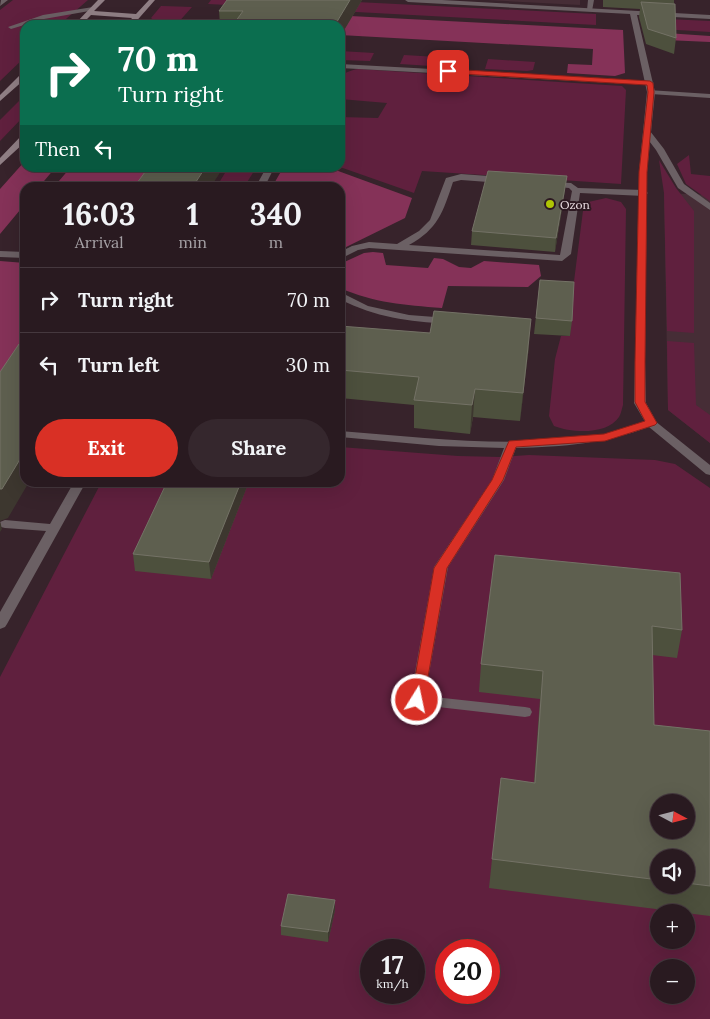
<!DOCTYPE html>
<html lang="en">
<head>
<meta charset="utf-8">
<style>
	body { margin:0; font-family:Lora,serif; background:#35272d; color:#f1f3f6; height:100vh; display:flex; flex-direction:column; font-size:19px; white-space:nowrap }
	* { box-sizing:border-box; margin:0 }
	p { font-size:16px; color:#a5a1a5 }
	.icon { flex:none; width:28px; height:28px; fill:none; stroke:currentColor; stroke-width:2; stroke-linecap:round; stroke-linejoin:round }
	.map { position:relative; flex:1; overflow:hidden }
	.side { position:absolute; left:20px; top:182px; width:325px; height:305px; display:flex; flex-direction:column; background:#291a20; border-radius:15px; box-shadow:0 5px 20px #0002,0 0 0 1px #45383e }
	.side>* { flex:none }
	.banner { position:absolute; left:20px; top:20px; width:325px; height:152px; border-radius:15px; box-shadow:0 5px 20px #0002,0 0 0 1px #45383e; background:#0b6e4f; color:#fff; overflow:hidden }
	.needle { width:32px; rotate:97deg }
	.controls { position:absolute; left:650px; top:794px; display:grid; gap:10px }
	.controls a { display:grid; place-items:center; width:45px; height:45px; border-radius:50%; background:#291a20; box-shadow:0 5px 20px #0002,0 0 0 1px #45383e; font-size:25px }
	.speed { position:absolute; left:360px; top:939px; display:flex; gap:10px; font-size:25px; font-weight:700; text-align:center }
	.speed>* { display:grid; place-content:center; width:65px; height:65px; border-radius:50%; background:#291a20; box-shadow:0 5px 20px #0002,0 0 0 1px #45383e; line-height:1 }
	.speed small { font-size:12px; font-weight:400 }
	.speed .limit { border:8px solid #d22; background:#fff; color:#111 }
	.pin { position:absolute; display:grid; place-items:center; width:42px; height:42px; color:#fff; margin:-21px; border-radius:10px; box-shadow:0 2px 8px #0006 }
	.me { position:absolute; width:55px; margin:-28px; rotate:10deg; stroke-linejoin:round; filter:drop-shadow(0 0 4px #0008) }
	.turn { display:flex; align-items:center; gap:18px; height:105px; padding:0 15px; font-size:22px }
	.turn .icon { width:65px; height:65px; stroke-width:2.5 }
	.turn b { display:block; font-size:35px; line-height:42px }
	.then { display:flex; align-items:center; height:48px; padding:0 15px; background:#0003; gap:10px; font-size:19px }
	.eta { display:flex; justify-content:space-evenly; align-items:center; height:85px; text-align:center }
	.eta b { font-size:30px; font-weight:700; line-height:35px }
	.button { display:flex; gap:10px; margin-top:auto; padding:10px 15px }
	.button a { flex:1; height:58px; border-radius:30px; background:#d93025; color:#fff; font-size:20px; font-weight:700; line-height:58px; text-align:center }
	.button a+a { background:#35272d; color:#f1f3f6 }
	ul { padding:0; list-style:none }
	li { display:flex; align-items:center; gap:15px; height:65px; padding:0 15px; border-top:1px solid #45383e }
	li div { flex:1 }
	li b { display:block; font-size:19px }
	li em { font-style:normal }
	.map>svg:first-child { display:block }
</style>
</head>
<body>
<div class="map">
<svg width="710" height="1019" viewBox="0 0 710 1019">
	<rect width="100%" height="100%" fill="#37232b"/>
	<path fill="#462d36" d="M487 0H580V5Z
		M664 193 710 195V443L668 410Z"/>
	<path fill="#60203e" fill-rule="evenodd" d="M13 0H88L59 25H25V57L0 81V10Z
		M211 0H317L596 14V25L208 4Z
		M161 6 192 7 176 25H155L157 23 151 18Z
		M666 19 710 21V32L645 28Z
		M340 51 374 53 370 61 340 60Z
		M404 55 455 58 452 65 447 67 400 64Z
		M488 59 535 62 533 70 527 71 485 69Z
		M358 69 622 86 626 90 621 184 422 171 414 193 340 167V117L378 118 387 103 340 99C340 80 337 73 358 69Z
		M25 95V115L0 141V120Z
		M689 155 691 174 710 176V201L686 184 677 164Z
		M659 160 676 188 694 211V333L667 331 664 193Z
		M228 168H256L244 187 217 186Z
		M606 198 621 202 626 209 623 405C622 408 621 414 619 417 607 435 572 433 554 426L549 416 555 359 561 336H570L572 297 584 203Z
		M667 341 694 343 696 405 710 415V443L668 410Z
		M340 447 458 456 500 457 529 455 655 460 675 464 710 488V1019H0V677L101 483 340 482ZM659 802H686V830H659ZM659 858H686V885H659ZM659 912H686V940H659ZM371 950H414V992H371ZM446 950H489V992H446ZM659 968H686V995H659Z"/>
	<path fill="#853258" d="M292 13 623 30 625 73 615 76 567 73 568 64 592 65 593 49 340 35V25H243L245 22 207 20 260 21Z
		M666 33 710 36V42L666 40Z
		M25 161V168H55L39 187 25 188V204L0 234V189Z
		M70 168H168L154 187 53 188Z
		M283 168H330L412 198 405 218 340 250V188L272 187Z
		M373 252 383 253 386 265 428 268 434 258 443 259 459 267 471 268 484 261 539 265 541 276 528 287 448 286 442 308C404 305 375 303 340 288V264L364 253Z
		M0 261 25 263V372L0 408Z"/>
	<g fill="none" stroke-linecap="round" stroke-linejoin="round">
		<path fill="#6b6064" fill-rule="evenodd" d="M8 0 0 6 1 0Z
			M588 0H594L592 11 587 10Z
			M93 7 95 8V10L44 19 11 29 8 27 43 15Z
			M340 64 650 81 654 83 650 85 340 68Z
			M648 90 710 94V98L651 94H648Z
			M644 131H650L664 149 684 184 710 203V210L678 188 656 150 643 133Z
			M266 168H274L264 188H255Z
			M461 174 502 177 506 180 502 183 461 180 453 182C443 212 438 229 409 245L560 255 572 191 569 188 547 186V182L571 183 578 188 644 190 648 193 644 196 580 193 571 254 562 261 369 248 358 250 340 259V252L352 246 369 242 397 244 419 231 430 220 446 178Z
			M0 251 25 252V258L0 257Z
			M340 292 368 306 409 315 448 318 453 321 448 324C408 321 376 318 340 299Z
			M651 420 655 421 710 465V475L706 474 649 427C606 443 563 447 516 448L504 480 448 567 425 696 525 707 530 708 532 712 530 716 525 717 412 704 410 700 434 567 492 480 504 448 439 446 340 437V431C427 438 517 449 604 435 620 432 635 424 651 420Z
			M74 482H86L7 624 5 627 0 629V612L46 531 5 528 1 527 0 522 5 520 50 524Z"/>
		<path fill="#6b6064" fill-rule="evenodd" d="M405 0H442L710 15V19L637 15 655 92 647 172 645 362 646 403 657 423 655 425H647L634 403 639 172 647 92 630 14 408 2Z"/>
		<path fill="#907f85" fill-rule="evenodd" d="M98 0H105L94 11 136 14 149 0H155L133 25H126L132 18 91 15 81 25H74Z
			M22 73H25V79L0 101V95Z
			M22 135H25V142L0 165V158Z"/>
	</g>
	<path fill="#4d503d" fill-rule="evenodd" d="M227 0H362L340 37V25H220L219 11Z
		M603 0H674V4L676 38 674 54 646 44 639 17 640 9 603 7Z
		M565 190 555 252 471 245 472 231Z
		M540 280 572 321 570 336 534 334Z
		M340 326 529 346 520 421 473 417 470 434 414 428V405L340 398Z
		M167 482H248V484L211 579 135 571 133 554Z
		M495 555 682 630 677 658 652 655 654 725 710 731V916L686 913V912H680L489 888 492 859 534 782 540 699 479 692 481 664ZM659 858H686V885H659Z
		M335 910 328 942 281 935V926Z"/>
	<path fill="#3d372f" d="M350 0H362L340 37V25H335Z
		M205 168H223L210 188H192Z
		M567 176 565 190 555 252 556 238Z
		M531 319 529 346 520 421 523 393Z
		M475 389 473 417 470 434 472 405Z
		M25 451V482H29L8 518 0 521 2 529 0 532V489Z
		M241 482H248V484L211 579 209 562Z
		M335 900V910L328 942V932Z"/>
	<path fill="#5e5f4f" stroke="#747266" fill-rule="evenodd" d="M227 0H350L335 25H233L243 11H219Z
		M641 2 675 4 676 38 648 29Z
		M148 168H205L192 188H146L134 187Z
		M488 171 567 176 556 238 472 231Z
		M540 280 574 282 572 321 536 318Z
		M434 311 531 319 523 393 475 389 472 405 414 400 419 377 340 370V326L430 333Z
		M19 344H25V451L2 489H0V372Z
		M167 482H241L209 562 133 554Z
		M495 555 680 573 682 630 652 626 654 725 710 731V886L686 883V858H659V880L492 859 501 778 535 783 543 671 481 664ZM659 802H686V830H659Z
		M288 894 335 900 328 932 281 926Z"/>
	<path fill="#d93025" stroke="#8d1f18" d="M448 69 650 81 653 83 654 92 647 172 645 362V402L657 423 655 425 605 441 516 447 503 480 447 568 424 700 422 704H412L411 700 434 568 492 480 509 441 604 434 645 421 635 402V362L639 172 648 92 647 85 445 73 444 71Z"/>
	<circle fill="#afc504" stroke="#2d1921" stroke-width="2" cx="550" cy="204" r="5"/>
	<g text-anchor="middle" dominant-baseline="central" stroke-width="4" stroke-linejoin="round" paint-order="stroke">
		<g font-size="12" fill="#eadce1" stroke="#2d1921" text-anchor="start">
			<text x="560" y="204">Ozon</text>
		</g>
	</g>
</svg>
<div class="controls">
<a><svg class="needle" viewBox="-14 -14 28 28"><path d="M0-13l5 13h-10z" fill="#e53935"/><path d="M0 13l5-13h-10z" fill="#a5a1a5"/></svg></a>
<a><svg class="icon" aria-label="sound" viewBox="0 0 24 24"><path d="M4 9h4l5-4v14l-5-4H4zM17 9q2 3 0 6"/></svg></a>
<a>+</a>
<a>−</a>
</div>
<div class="speed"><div>17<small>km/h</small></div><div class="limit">20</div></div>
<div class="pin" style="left:448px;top:71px;background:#d93025"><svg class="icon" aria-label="arrive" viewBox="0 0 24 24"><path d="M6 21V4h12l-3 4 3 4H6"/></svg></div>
<svg class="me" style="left:417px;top:700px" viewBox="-20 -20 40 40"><circle r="17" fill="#d93025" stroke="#fff" stroke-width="3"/><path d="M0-11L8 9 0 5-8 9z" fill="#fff"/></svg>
<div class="banner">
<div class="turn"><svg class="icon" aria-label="right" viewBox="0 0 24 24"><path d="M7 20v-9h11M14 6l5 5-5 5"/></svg><div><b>70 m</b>Turn right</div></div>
<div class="then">Then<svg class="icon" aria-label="left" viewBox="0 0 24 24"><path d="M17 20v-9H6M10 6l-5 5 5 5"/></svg></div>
</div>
<section class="side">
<div class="eta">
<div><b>16:03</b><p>Arrival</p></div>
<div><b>1</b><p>min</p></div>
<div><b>340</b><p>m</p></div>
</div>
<ul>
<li><svg class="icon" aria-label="right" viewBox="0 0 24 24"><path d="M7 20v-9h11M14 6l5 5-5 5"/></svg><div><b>Turn right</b></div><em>70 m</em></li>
<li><svg class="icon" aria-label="left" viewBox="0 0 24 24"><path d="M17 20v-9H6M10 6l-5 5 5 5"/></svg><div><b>Turn left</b></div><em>30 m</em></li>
</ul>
<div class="button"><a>Exit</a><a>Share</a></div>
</section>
</div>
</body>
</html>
